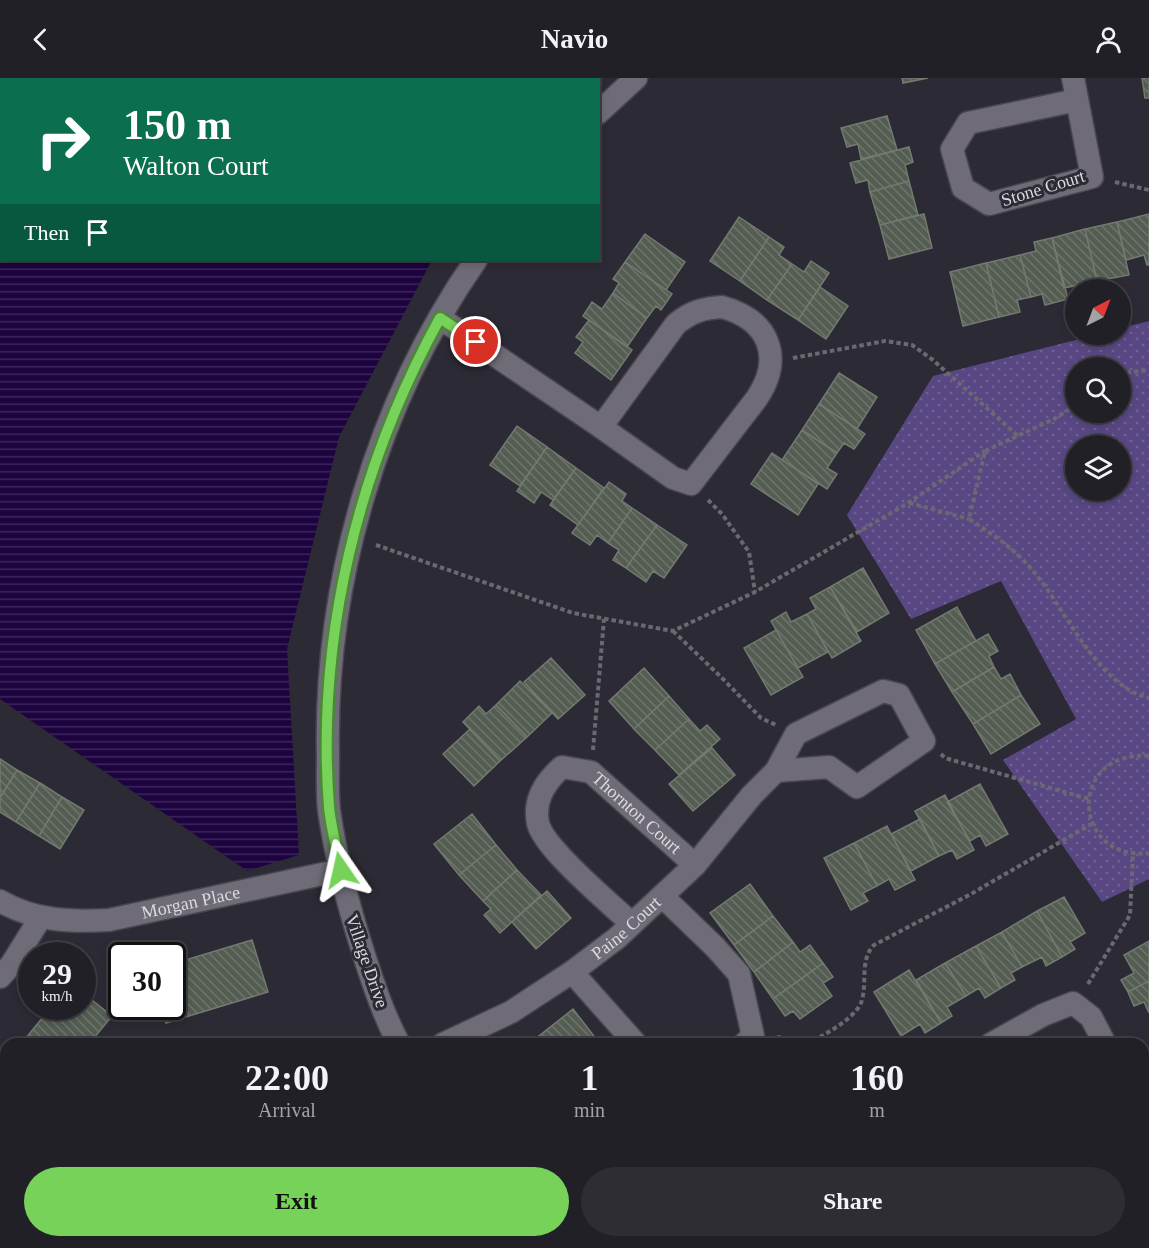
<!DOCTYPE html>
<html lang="en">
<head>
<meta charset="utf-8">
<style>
	body { margin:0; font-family:"Times New Roman",serif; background:#2d2d33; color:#f1f3f6; height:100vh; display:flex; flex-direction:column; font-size:22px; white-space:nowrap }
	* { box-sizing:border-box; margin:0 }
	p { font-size:20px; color:#a2a3a7 }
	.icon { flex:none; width:33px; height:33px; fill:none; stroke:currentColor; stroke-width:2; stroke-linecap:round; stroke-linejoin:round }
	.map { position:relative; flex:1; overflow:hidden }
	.sheet { position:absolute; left:0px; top:960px; width:1149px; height:210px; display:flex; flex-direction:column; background:#212027; border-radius:18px 18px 0 0; box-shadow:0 3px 9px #0003,0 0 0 2px #3e3e44 }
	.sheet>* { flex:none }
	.hud { position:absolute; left:0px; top:0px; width:600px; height:183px; box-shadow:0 3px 9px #0003,0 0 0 2px #3e3e44; background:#0b6e4f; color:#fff; overflow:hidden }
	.needle { width:39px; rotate:42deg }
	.tools { position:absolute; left:1065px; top:201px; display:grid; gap:12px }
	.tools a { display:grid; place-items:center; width:66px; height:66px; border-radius:50%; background:#212027; box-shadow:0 3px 9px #0003,0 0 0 2px #3e3e44; font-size:30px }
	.speed { position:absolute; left:18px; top:864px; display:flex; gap:12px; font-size:30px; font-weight:700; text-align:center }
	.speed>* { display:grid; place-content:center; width:78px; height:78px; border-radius:50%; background:#212027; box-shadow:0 3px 9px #0003,0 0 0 2px #3e3e44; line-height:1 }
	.speed small { font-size:15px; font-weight:400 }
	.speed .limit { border:3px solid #111; border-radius:9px; background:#fff; color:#111 }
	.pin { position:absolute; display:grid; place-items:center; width:51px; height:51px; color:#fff; margin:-26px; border:3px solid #fff; border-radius:50%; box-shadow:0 2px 6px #0007 }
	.me { position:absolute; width:66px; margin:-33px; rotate:349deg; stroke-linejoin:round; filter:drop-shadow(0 0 4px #0008) }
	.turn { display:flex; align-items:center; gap:21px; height:126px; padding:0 24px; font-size:27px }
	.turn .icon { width:78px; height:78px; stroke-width:2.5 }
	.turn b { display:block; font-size:42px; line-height:51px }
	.then { display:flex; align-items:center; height:57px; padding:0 24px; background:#0003; gap:12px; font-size:22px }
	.eta { display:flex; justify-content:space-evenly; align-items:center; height:102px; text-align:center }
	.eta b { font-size:36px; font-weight:800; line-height:42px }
	.cta { display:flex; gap:12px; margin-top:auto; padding:12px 24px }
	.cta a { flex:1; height:69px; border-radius:36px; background:#77d259; color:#111; font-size:24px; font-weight:800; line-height:69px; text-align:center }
	.cta a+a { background:#2d2d33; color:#f1f3f6 }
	header { display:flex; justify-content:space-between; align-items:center; height:78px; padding:0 24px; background:#212027; font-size:27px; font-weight:800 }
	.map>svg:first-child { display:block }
</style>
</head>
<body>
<header><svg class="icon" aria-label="back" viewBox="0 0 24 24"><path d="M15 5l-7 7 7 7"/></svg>Navio<svg class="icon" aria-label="person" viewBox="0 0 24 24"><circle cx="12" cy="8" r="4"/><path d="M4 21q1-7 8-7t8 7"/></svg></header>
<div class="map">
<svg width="1149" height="1170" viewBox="0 0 1149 1170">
	<defs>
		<pattern id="park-dots" width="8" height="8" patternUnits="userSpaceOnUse" patternTransform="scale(1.5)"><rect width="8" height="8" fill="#594784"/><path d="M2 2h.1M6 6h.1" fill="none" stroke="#706195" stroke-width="1.8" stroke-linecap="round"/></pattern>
		<pattern id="water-rules" width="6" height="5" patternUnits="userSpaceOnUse" patternTransform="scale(1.5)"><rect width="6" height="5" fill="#1d033f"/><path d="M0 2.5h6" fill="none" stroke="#3d275a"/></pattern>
		<pattern id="building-back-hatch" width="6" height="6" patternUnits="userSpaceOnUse" patternTransform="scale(1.5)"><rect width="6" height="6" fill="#555d53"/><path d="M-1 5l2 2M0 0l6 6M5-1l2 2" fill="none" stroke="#6d746b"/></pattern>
	</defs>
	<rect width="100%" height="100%" fill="#2c2a34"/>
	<path fill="url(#park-dots)" fill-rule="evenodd" d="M1149 243V801L1102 824 1003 682 1076 641 1001 503 911 541 847 437 933 298 1096 257 1120 256 1121 250ZM1076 290H1120V334H1076ZM1076 368H1120V412H1076Z"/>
	<path fill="url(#water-rules)" d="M0 0 349 1 2 2V182H432L339 359 287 571 299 777 247 793 0 621Z"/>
	<path fill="url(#building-back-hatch)" stroke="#727b70" stroke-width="1.5" d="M902 0H928L903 5Z
		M1142 0H1149V20H1145Z
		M887 38 897 72 861 81 858 66 847 69 841 50Z
		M909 69 913 84 905 87 909 103 870 114 868 102 856 105 850 85Z
		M909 103 918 137 880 147 870 114Z
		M924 136 932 170 889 181 880 147Z
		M1149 136V187H1147L1144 177 1126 182 1117 144Z
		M739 139 769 159 740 203 710 183Z
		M1117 144 1129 197 1097 203 1085 151Z
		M1085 151 1097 203 1064 210 1052 160Z
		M645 156 685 184 666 212 625 184Z
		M769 159 784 169 779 177 792 186 767 222 740 203Z
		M1052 160 1068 221 1045 227 1042 216 1031 219 1020 177 1036 173 1034 164Z
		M1020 177 1031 219 1017 222 1020 234 999 239 986 185Z
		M811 183 829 195 798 242 767 222 792 186 804 194Z
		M625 184 672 216 661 232 656 228 647 240 613 215 619 205 613 201Z
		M986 185 999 239 963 248 950 194Z
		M820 209 848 228 826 261 798 242Z
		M613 215 647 240 627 269 583 238 592 224 602 231Z
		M589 242 632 272 611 302 575 275 583 264 576 259Z
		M839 295 877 319 857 351 819 326Z
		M819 326 865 356 854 371 844 365 837 375 802 352Z
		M517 348 547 369 520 408 490 387Z
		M802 352 837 375 827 390 837 396 827 411 782 382Z
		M547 369 576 390 553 422 541 414 534 425 517 413Z
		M772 375 818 406 798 437 751 406Z
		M576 390 604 410 578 447 550 427Z
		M609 404 626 416 622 423 632 430 608 465 597 457 590 467 572 455Z
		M632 430 657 447 626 490 613 482 619 472 608 465Z
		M657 447 687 467 664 500 653 493 646 504 626 490Z
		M863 490 889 535 857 554 830 509Z
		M830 509 861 563 832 580 807 536 816 531 810 520Z
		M957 529 976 563 935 586 916 552Z
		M786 534 791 544 807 536 828 574 798 590 771 543Z
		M776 552 803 599 771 617 744 570Z
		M988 556 998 573 989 578 994 589 952 614 935 586Z
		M551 580 585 617 558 641 524 604Z
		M994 589 1001 601 1010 596 1021 617 973 646 952 614Z
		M644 590 669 618 634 651 609 623Z
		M520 603 552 635 527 659 496 627Z
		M1021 617 1040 646 991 676 973 646Z
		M669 618 689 641 655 672 634 651Z
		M496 627 527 659 500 683 463 644 479 628 486 636Z
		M689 641 700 653 707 647 720 661 679 697 655 672Z
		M470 651 500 683 474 708 443 676Z
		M712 670 735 697 693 733 669 706Z
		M0 681 17 692 0 720Z
		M17 692 40 705 16 744 0 734V720Z
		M40 705 62 719 39 758 16 744Z
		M980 706 1008 756 986 768 980 757 970 763 947 724Z
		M945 717 974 772 957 781 952 772 939 778 915 733Z
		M62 719 84 732 60 771 39 758Z
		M472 736 496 767 459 797 434 766Z
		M920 741 939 778 911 793 891 756Z
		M887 748 915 802 895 812 889 801 877 808 854 765Z
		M854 765 877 808 863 815 868 823 851 832 824 780Z
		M496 767 517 792 483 823 459 797Z
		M517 792 541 817 500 855 484 837 491 831 483 823Z
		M750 806 773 838 734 867 710 835Z
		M547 813 571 840 536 871 512 844Z
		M1064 819 1085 855 1070 864 1075 871 1062 879 1037 833Z
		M1037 833 1062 879 1046 888 1042 879 1022 889 1002 854Z
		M773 838 793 864 754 894 734 867Z
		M1002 854 1022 889 1011 895 1015 902 1001 910 976 868Z
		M252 862 268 914 166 945 161 928H172V886Z
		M1149 863V903L1128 914 1121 902 1134 895 1124 877Z
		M793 864 800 874 810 867 823 885 773 921 754 894Z
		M976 868 1001 910 985 920 979 910 966 918 945 885Z
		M823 885 833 899 823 905 832 918 800 941 793 933 785 938 773 921Z
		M945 885 966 918 947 929 952 938 941 945 916 902Z
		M909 892 941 945 925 955 920 946 901 958 874 914Z
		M1149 903V935L1144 924 1134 928 1128 914Z
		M82 914 112 938 89 966H21L52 928H82Z
		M573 931 597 962 591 966H537L534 962Z
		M122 1164H182V1170H121Z
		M393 1164H424L431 1170H387Z"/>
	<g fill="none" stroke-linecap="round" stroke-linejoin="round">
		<defs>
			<g id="minor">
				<path d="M1073 0 1092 99 989 126 963 110 952 71 968 45 1077 22"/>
				<path d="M598 35 636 0"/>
				<path d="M722 229C769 242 784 279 757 320L691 406 673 400 601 349 676 246C691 234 703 230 722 229Z"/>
				<path d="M440 240 601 349"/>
				<path d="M662 818 715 869 739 896 753 958 744 966"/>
				<path id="s1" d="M0 823C35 843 70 844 109 842L341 792"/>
				<path id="s2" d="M632 846C611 826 543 770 538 745 533 721 546 703 562 689L591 694 695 787"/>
				<path d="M572 894 636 966"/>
				<path d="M0 899 11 887 41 839"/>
				<path d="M399 966C384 938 374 908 364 877 349 830 336 782 329 732 327 714 328 696 328 678 324 505 377 324 476 182"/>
				<path id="s3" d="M443 966 511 934 572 894 617 860 695 787 752 717 776 693 796 656 883 613 899 617 924 663 857 709 829 689 776 693"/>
				<path d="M991 966 1043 937 1073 925 1091 939 1105 966"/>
				<path d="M1143 1039 1149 1051"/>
				<path d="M362 1164 369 1170"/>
				<path d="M558 1164 566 1170"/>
				<path d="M273 1170 276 1164"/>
			</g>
		</defs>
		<use href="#minor" stroke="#48464f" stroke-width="25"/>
		<path stroke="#6a6871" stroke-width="4" stroke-dasharray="4.5 3" stroke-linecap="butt" d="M1115 104 1149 112
			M793 280 885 263 912 267 933 282 1018 358
			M1120 298 1124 295 1149 292
			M1076 327 1054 341 985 373 969 441C992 456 1015 471 1033 493 1067 532 1096 607 1149 620
			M708 422 722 436 749 474 755 514
			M909 425 969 441
			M376 467 573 535 673 553 755 514 908 425 985 373
			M673 553 721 599 761 640 776 647
			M593 672 604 541
			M941 676 945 680 1089 721
			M1149 678C1066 672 1072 784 1149 775
			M1088 906 1130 837 1133 775
			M777 959 809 965C824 957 854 941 861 925 868 906 859 882 874 867L971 816 1093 745"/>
		<use href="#minor" stroke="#6f6c78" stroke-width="22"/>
	</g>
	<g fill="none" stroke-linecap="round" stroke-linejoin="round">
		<defs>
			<path id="route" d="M341 792C337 771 331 750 329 729 316 559 358 389 440 240L476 264"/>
		</defs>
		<use href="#route" stroke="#4d883a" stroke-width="15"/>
		<use href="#route" stroke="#77d259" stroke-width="10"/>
	</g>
	<g text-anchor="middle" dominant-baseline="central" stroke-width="6" stroke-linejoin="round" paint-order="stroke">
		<g font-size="18" fill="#dbd9e0" stroke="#2c2a34">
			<text transform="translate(1043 110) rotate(-17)">Stone Court</text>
			<text stroke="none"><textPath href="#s2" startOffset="294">Thornton Court</textPath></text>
			<text stroke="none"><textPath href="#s1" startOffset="196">Morgan Place</textPath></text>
			<text stroke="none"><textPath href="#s3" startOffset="218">Paine Court</textPath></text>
			<text transform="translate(367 883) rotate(71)">Village Drive</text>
		</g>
	</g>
</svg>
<div class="tools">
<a><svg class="needle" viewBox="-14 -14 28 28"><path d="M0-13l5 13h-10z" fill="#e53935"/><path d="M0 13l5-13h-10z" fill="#a2a3a7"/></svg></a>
<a><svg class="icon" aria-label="search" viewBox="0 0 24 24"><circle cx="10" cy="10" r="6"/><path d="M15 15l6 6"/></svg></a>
<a><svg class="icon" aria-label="layers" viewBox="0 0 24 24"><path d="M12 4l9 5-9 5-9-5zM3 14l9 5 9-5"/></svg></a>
</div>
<div class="speed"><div>29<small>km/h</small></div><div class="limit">30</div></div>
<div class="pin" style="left:476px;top:264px;background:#d93025"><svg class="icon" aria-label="arrive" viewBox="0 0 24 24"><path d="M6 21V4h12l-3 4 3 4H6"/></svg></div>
<svg class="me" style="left:341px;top:792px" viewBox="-20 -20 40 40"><path d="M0-17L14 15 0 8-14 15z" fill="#77d259" stroke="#fff" stroke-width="4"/></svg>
<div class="hud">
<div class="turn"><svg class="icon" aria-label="right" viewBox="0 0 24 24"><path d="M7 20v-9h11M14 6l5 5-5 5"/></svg><div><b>150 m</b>Walton Court</div></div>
<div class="then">Then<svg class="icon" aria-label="arrive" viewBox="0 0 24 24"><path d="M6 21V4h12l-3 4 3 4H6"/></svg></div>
</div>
<section class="sheet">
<div class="eta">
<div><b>22:00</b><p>Arrival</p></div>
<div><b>1</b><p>min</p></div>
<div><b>160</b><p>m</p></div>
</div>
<div class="cta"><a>Exit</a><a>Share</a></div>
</section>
</div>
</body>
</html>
